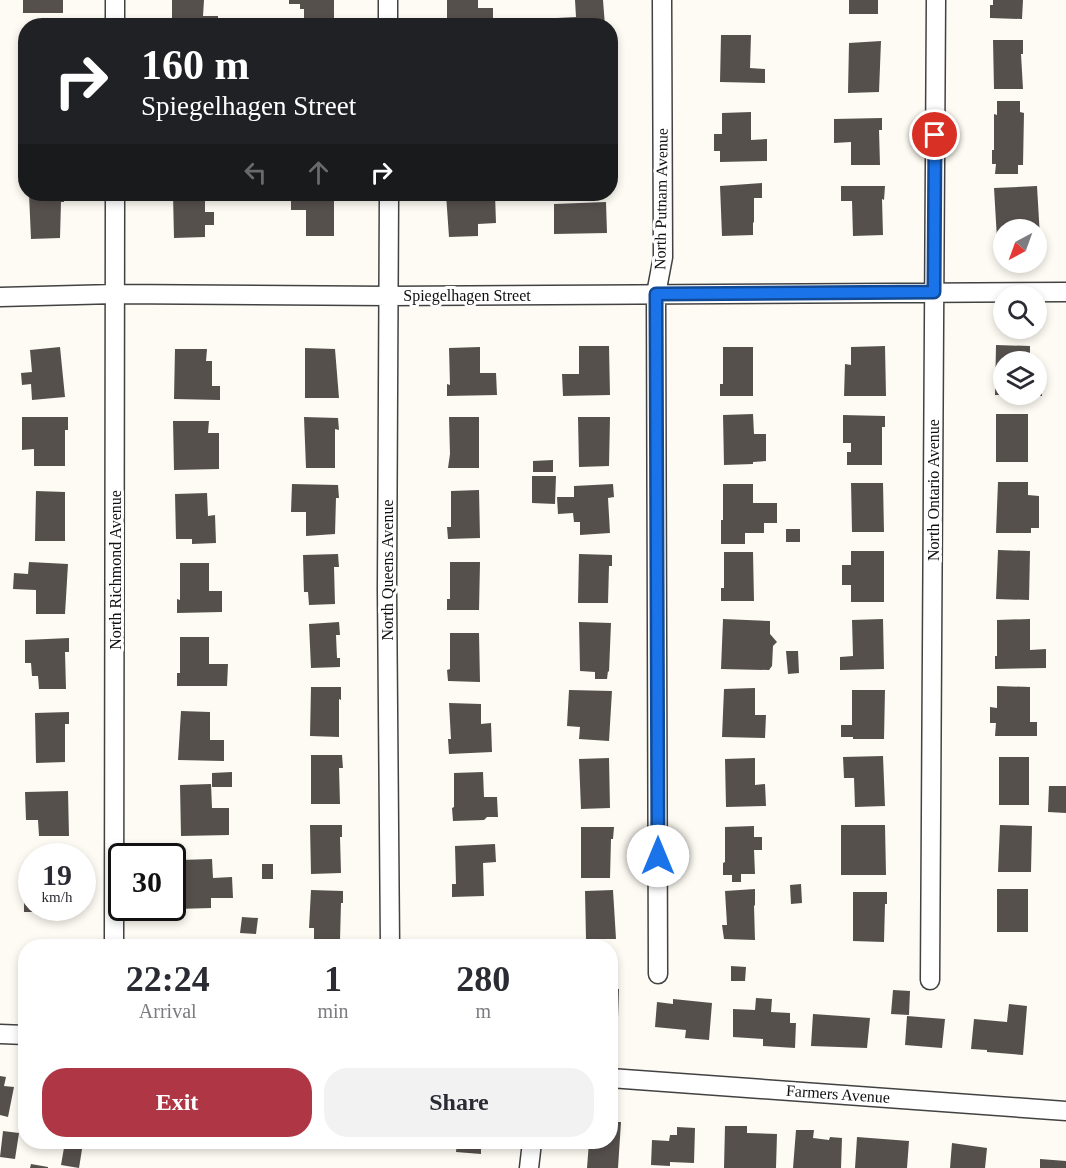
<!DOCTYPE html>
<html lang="en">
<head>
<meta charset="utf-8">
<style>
	body { margin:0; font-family:Georgia,serif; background:#f2f2f3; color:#2b2b33; height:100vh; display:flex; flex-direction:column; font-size:22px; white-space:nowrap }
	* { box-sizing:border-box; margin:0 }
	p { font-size:20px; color:#7c7c81 }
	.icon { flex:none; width:33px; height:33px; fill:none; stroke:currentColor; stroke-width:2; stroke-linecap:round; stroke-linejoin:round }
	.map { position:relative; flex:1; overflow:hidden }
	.panel { position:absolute; left:18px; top:939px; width:600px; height:210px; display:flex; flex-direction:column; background:#fff; border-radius:24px; box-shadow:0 3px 9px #0003 }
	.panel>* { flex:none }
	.guide { position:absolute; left:18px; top:18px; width:600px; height:183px; border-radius:24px; box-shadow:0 3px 9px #0003; background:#202124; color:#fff; overflow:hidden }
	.needle { width:39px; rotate:221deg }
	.fabs { position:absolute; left:993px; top:219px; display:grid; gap:12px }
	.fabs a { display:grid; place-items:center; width:54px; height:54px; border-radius:50%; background:#fff; box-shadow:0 3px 9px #0003; font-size:30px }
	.speed { position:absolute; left:18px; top:843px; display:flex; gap:12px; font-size:30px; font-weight:700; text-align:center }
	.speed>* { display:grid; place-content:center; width:78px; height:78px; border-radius:50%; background:#fff; box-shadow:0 3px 9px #0003; line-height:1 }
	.speed small { font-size:15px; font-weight:400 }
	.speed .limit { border:3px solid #111; border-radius:9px; background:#fff; color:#111 }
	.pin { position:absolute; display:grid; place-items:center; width:51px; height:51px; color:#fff; margin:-26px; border:3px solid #fff; border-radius:50%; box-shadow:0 2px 6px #0007 }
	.me { position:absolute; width:66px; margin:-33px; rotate:0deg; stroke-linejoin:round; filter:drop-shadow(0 0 4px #0008) }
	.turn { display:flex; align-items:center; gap:21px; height:126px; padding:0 24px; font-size:27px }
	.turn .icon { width:78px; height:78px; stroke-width:2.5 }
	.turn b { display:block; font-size:42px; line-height:51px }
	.lanes { display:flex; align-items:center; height:57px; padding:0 24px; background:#0003; justify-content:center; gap:30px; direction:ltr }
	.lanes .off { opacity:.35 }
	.eta { display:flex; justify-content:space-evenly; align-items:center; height:102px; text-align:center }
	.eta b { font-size:36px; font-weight:700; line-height:42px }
	.primary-button { display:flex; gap:12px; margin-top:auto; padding:12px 24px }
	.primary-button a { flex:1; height:69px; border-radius:24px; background:#af3745; color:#fff; font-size:24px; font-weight:700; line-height:69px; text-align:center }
	.primary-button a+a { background:#f2f2f3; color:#2b2b33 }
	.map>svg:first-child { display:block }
</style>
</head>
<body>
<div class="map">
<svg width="1066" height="1168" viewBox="0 0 1066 1168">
	<rect width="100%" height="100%" fill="#fdfbf3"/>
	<path fill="#56504d" d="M23 0H63V13H23Z
		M172 0H204L203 16H218V26H172Z
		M289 0H334V26H304V9H300V4H289Z
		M447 0H478V8H493V26H447Z
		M575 0H603L605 26H557V18L576 17Z
		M849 0H878V14H849Z
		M993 0H1023L1022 19 990 18V5H993Z
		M721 35H751L750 68 765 69V83L720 82Z
		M993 40H1023V54H1021L1023 89H994Z
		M881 41 879 92 848 93 849 43Z
		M997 101H1020V112L1024 113 1023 165H1018V174H995L996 164H992V150H994V114L997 115Z
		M751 112V140L767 139V161L720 162V151H714V134H722V113Z
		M882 118V130H879L880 165H851V142L834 143V119Z
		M762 183V198H754V222L753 223V235L722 236 720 186Z
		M841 186H885L884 200 882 199 883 235 853 236 852 201H841Z
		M1037 186 1040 237H1036V230H1004V238L997 239 994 188Z
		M29 194H63L64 202H61L60 238 31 239Z
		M173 194H205V212H214V225H205V237L174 238Z
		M291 194H337V201H334V236H306V210H291Z
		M446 194H495L496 223 478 224V236L449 237Z
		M606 202 607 233 554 234V204Z
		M996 345 1030 346V362H1004V395H995Z
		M579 346H609L610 395 563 396 562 374H579Z
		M885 346 886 396H844L845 364 851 365V347Z
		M60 347 65 397 32 400 31 384 22 385 21 373 32 372 30 350Z
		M480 347V373H496L497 395 447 396V384L450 385 449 348Z
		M723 347H753V396H720V384H723Z
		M305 348 335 349 339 398H305Z
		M175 349H207L206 361H212V386H220V400L174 399Z
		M1036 371H1042V396H1036Z
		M753 414 754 434H766V461L753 462V464L724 465 723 415Z
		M996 414H1028V462H996Z
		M843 415 885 416V427H882V465H847V452H851V443H843Z
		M22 417H68V430H65V466H34V449L22 450Z
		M304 417 338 418 339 430 335 429V468H306Z
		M449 417H479V468H448L450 454Z
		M578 417H610L609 466 579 467Z
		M173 421H209L208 433H219V469L174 470Z
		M553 460V472H533V461Z
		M532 476H556L555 504 532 503Z
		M998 482H1028V495L1039 496V528H1031V533H996Z
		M851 483H883L884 532H852Z
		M292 484 338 485 339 498H336L335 534 306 536V512H291Z
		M613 484 614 497 608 498 610 533 580 535V522H574L573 513 558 514 557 497H574V486Z
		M723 484H753V503H777V523H764V533H745V544H721V520H723Z
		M479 490 480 538 448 539 447 527H451V491Z
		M36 491 65 492V541H35Z
		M207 493 208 516 215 515 216 543 192 544V539H176L175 494Z
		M786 529H800V542H786Z
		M998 550 1030 551 1029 600 996 599Z
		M851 551H884V602H851V585H842V565H851Z
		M724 552H753L754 601H721V588H724Z
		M338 554 339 567H334L335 604 309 605 308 592H304L303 555Z
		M579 554 612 555V566H609L608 603H578Z
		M29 562 68 564 65 614H36V590L13 589 14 573 28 574Z
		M450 562H480L479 610H447V599H450Z
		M180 563H209V591H222V612L177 613V599L180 600Z
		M723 619 770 621V634L777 642 773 646 772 666 769 670 721 669Z
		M883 619 884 669 840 670V657L853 656 852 620Z
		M1030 619V650L1046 649V668L995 669V656H997V620Z
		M339 622 340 635H336L337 658H340V667L311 668 309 624Z
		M579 622 611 623 609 672 608 671 607 679H595V672L580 671Z
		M450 633H479L480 682 448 681 447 670 450 669Z
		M180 637H209V664H228L227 686H177V673H180Z
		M69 638V652H65L66 689H39L38 676H32L31 663H25V640Z
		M786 651H798L799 673 788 674Z
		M997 686 1030 687V722H1037V736H995L996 723H990V707L997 708Z
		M311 687H341V700L339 699V737L310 736Z
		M755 688V715H766L765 738 722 737 724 689Z
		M569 690 612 691 609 741 579 739 580 727 567 726Z
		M852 690H885L884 739H853V737H841V725H852Z
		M449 703 481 704V724L491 723 492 752 449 754 448 739H451Z
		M181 711 210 712V740H224V761L178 760Z
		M69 712V724H65V762L36 763 35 713Z
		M311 755H342L343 768H339L340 804H311Z
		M883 756 885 806 855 807 854 778H844L843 757Z
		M999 757H1029V805H999Z
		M609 758 610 808 581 809 579 759Z
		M755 758V785L765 784 766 806 726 807 725 759Z
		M232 772V787H212V773Z
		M483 772 484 797H497L498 817H487L484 820 453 821 452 808 454 807V773Z
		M211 784 212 808H229V835L181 836 180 785Z
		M1049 786H1066V813L1048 812Z
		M68 791 69 836H39L38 820H26L25 792Z
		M310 825H342V837H340L341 873 311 874Z
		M841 825H885L886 875H841Z
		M1000 825 1032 826 1031 872H998Z
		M754 826V837H762V850H754L755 874H741V882H732V875H723V863L725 862V827Z
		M581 827H614L613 839H611L610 878H581Z
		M495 844 496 862 483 863 484 896 452 897V884H456L455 846Z
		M212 859 213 878 232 877 233 898H211V908L177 909V896H182L180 860Z
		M262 864H273V879H262Z
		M801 884 802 903 791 904 790 885Z
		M755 889V905L754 906 755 940 724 939 722 925H727L725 891Z
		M997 889H1028V932H997Z
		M311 890 343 891V903H341L340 940H314V928H309Z
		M613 890 616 939H586L585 891Z
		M853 892H887V904H885L884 942 853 941Z
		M24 894H32V908H68V912H24Z
		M242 917 258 918 256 934 240 933Z
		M731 966 746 967 745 981H731Z
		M610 977H617V989H619L618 1018 610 1017Z
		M893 990 910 991 909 1015 891 1014Z
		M756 998 772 999 771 1012 790 1013V1023H796L795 1048 763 1046V1039L733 1037V1009L755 1010Z
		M673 999 712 1003 709 1040 685 1038 686 1030 655 1027 657 1002 673 1004Z
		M1009 1004 1027 1006 1023 1055 987 1052V1050L971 1049 974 1019 1007 1022Z
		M813 1014 870 1018 867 1048 811 1046Z
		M907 1016 945 1019 942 1048 905 1045Z
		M0 1076 6 1077 4 1086 14 1087 8 1117 0 1115Z
		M610 1122H621L618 1168H587L589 1142H610Z
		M725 1126H747V1133L777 1134 776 1168H724Z
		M677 1127 695 1128 694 1163 670 1162V1166L651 1165 652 1140 669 1141 670 1135H677Z
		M796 1130H814L813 1138 829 1140 830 1137 842 1138 841 1168H793Z
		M3 1131 19 1133 15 1159 0 1157Z
		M857 1137 909 1141 907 1168H855Z
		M65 1142 83 1143 79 1168 61 1165Z
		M363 1142H399V1147L363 1144Z
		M457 1142H490V1145H481V1154L456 1152Z
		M952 1143 987 1148 985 1168H950Z
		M1040 1159 1066 1161V1168H1040Z
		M31 1164 48 1167V1168H30Z"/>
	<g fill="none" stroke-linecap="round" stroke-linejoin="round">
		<defs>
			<path id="minor" d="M115 0V26
				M388 0V26
				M389 194 387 590 390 946
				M0 297 115 294 389 296 1066 292
				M114 946 115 194
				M658 974 656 294 663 257 662 0
				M930 980 936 0
				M0 1034 26 1035
				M610 1078 1066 1111
				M529 1168 532 1142"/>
		</defs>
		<use href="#minor" stroke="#424242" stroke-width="21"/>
		<use href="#minor" stroke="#fff" stroke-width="18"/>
	</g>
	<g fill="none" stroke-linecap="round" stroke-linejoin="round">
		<defs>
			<path id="route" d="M658 856 656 294 934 292 935 135"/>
		</defs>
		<use href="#route" stroke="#114b97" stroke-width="15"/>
		<use href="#route" stroke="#1a73e8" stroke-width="10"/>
	</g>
	<g text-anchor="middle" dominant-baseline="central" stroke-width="6" stroke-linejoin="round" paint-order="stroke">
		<g font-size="16" fill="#0f0f0f" stroke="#fff">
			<text transform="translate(661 199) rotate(-89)">North Putnam Avenue</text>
			<text x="467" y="295">Spiegelhagen Street</text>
			<text transform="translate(933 490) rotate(-90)">North Ontario Avenue</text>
			<text transform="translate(115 570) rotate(-90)">North Richmond Avenue</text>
			<text transform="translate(387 570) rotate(-90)">North Queens Avenue</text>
			<text transform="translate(838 1094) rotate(4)">Farmers Avenue</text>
		</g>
	</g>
</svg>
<div class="fabs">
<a><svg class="needle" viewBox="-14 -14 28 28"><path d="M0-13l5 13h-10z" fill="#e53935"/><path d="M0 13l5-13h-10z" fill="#7c7c81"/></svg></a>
<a><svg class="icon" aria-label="search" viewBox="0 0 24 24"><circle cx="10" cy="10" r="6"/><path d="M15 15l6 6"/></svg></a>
<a><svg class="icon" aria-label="layers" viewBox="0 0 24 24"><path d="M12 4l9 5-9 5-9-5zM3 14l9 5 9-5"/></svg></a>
</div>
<div class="speed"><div>19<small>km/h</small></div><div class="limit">30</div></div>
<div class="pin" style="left:935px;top:135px;background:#d93025"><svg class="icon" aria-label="arrive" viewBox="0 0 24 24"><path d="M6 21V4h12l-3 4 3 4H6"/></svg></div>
<svg class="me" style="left:658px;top:856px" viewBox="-20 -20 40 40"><circle r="19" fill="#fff"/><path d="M0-13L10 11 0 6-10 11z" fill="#1a73e8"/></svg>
<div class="guide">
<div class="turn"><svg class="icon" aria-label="right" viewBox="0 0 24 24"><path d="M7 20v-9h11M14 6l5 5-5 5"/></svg><div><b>160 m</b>Spiegelhagen Street</div></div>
<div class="lanes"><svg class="icon off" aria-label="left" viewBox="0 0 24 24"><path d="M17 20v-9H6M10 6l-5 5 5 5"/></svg><svg class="icon off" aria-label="ahead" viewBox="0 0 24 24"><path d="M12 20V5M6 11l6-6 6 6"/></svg><svg class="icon" aria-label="right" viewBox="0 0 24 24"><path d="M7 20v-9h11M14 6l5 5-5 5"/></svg></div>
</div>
<section class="panel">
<div class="eta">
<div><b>22:24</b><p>Arrival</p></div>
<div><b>1</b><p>min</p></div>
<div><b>280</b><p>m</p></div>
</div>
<div class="primary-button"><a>Exit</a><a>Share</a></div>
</section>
</div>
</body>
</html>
